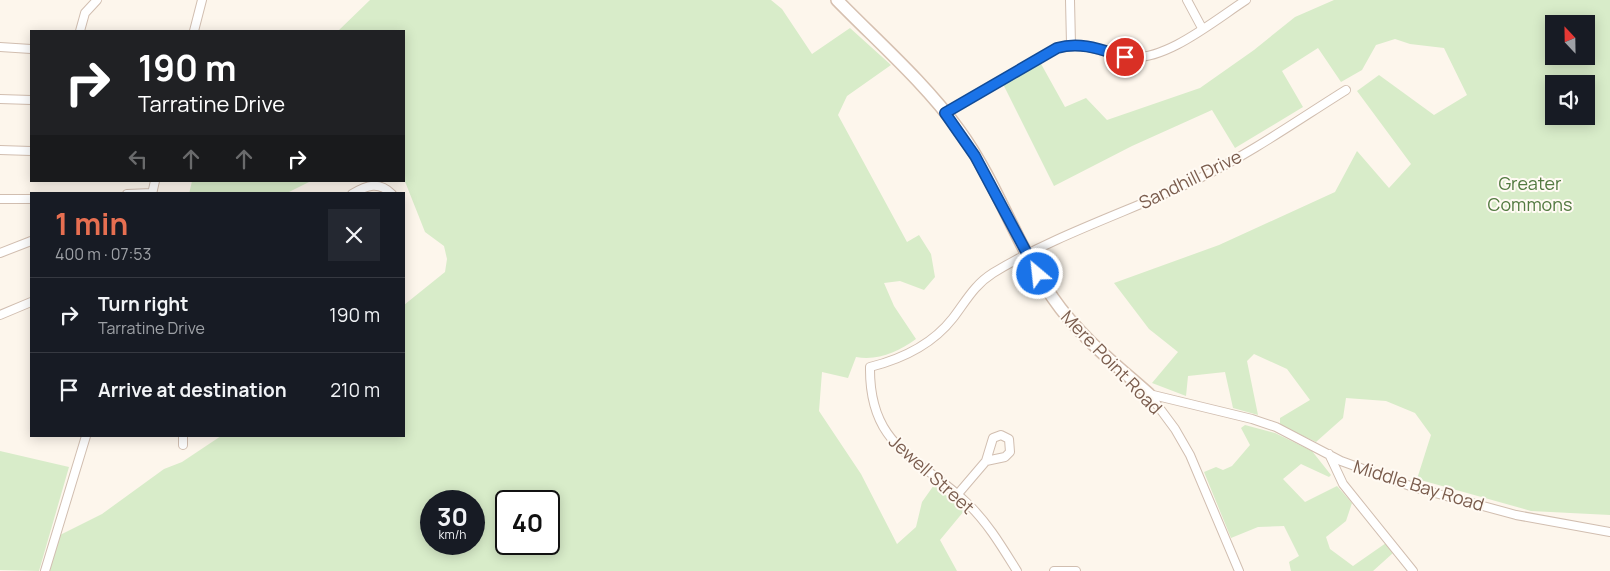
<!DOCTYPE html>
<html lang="en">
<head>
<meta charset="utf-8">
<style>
	body { margin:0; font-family:Manrope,sans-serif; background:#242831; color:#f1f3f6; height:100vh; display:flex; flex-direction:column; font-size:19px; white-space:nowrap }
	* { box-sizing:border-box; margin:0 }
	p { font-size:16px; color:#9ea1a6 }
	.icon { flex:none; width:28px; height:28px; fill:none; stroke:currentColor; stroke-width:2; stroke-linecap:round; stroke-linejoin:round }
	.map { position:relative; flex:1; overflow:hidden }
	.drawer { position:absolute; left:30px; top:192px; width:375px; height:245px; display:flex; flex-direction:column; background:#171b24; border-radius:0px; box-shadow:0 2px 12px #0003 }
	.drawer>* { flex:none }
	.banner { position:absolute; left:30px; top:30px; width:375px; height:152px; border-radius:0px; box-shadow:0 2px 12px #0003; background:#202124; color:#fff; overflow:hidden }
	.needle { width:32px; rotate:338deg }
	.buttons { position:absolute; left:1545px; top:15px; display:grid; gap:10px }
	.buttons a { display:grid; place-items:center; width:50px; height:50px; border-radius:0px; background:#171b24; box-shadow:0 2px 12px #0003; font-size:25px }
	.speed { position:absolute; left:420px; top:490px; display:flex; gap:10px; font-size:25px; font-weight:700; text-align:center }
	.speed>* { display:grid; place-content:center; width:65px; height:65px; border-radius:50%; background:#171b24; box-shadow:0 2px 12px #0003; line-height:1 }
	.speed small { font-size:12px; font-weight:400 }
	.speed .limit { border:2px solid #111; border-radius:8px; background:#fff; color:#111 }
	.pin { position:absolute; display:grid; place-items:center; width:42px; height:42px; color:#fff; margin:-21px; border:2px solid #fff; border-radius:50%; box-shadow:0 1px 5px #0007 }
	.me { position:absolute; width:55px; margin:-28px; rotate:332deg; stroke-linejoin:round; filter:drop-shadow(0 0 4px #0008) }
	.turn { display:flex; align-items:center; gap:18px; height:105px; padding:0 25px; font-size:22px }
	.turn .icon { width:65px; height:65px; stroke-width:2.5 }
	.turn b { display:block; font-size:35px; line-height:42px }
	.lanes { display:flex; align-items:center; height:48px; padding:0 25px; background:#0003; justify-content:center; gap:25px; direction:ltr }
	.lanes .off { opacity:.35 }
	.round { display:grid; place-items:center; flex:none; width:52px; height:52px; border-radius:0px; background:#242831 }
	.headline { display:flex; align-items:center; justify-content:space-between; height:85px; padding:0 25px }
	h1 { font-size:30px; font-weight:700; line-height:38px; color:#e76f51 }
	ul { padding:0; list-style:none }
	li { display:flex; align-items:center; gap:15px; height:75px; padding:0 25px; border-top:1px solid #363941 }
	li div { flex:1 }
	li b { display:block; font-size:19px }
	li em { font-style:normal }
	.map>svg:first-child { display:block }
</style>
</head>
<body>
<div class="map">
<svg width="1610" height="571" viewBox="0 0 1610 571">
	<rect width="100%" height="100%" fill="#fdf6ec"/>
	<path fill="#d8ecc9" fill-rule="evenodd" d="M370 0H771L782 9 812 54 850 28 891 65 847 96 838 115 907 242 919 235 931 254 935 277 924 290 900 281 884 283 894 306 916 339C898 352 878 361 856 357L848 378 822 372 819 411 861 474 897 544 916 527 922 502 934 485 964 511 940 540 957 571H50L58 536 102 514 164 469 182 462 221 436H404V305L445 272 447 259 444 246 425 232 404 179V31H338ZM431 501H474V544H431ZM506 501H549V544H506Z
		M1334 0H1610V515L1531 511 1417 479 1431 435 1415 413 1386 401 1346 398 1343 418 1316 442 1280 425V418L1310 400 1287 369 1254 354 1247 361 1258 415 1233 408 1225 372 1188 376 1186 396 1152 383 1178 352 1149 329 1114 283 1219 245 1335 192 1357 151 1389 188 1411 164 1357 91 1379 75 1434 115 1467 95 1444 48 1410 44 1395 39 1376 45 1362 70 1341 82 1318 48 1282 71 1303 107 1235 148 1212 110 1132 146 1054 186 1003 84 1040 62 1065 107 1086 98 1107 120 1200 88 1254 50 1295 17ZM1554 24H1586V56H1554ZM1554 84H1586V116H1554Z
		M192 181H311L285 194H189Z
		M1245 425 1275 433 1312 451 1331 475 1329 477 1301 464 1283 479 1305 502 1337 486 1352 503 1346 521 1326 537 1330 549 1353 566 1386 543 1393 553 1373 571H1291L1289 562 1299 556 1284 526 1258 527 1231 538 1204 472 1216 467 1223 470 1232 466 1250 445 1241 428Z
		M0 451 69 467 39 571 0 570Z"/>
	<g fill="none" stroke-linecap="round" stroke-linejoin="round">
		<defs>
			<path id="street" d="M1070 0 1071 44
				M1187 0 1202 28
				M80 31 85 13 97 0
				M194 31 202 0
				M0 47 31 49
				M0 99 31 100
				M945 113 1057 48C1086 40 1101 54 1128 57 1165 62 1215 20 1246 0
				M0 150 31 151
				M127 194 152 193
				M152 194 155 181
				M352 194C367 185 379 181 392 194
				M0 199H31
				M0 253 31 241
				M0 315 31 302
				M1149 394 1252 419 1276 427 1341 461 1413 487 1516 515 1610 532
				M1149 394 1175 429 1190 455 1239 571
				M1001 435 1009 439 1010 452 1005 457 986 461 993 438Z
				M183 445V436
				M1329 454 1343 484 1413 571
				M957 495 986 461
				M45 571 86 436
				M1017 571C1002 547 988 523 967 503 919 457 869 448 870 367 902 359 932 345 953 318 966 301 974 285 993 273 1055 235 1133 210 1200 178 1251 153 1298 120 1346 90
				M1054 571H1076"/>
			<path id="secondary" d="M837 0C878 42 924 82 959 130 997 182 1016 245 1053 298 1079 336 1115 364 1149 394"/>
		</defs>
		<use href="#street" stroke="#d1beb0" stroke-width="10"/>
		<use href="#secondary" stroke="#d6c0b0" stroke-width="14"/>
		<use href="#street" stroke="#fff" stroke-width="8"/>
		<use href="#secondary" stroke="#fff" stroke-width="11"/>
	</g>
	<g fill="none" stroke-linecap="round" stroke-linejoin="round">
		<defs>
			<path id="route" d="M1038 274 975 156 945 113 1057 48C1081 41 1102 50 1125 57"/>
		</defs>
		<use href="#route" stroke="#114b97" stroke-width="12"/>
		<use href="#route" stroke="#1a73e8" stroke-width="9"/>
	</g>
	<g text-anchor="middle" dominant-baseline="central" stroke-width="4" stroke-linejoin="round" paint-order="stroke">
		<g font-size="18" fill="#7a5c4d" stroke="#fffaf3">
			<text transform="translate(1190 179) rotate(-26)">Sandhill Drive</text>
			<text transform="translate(1112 362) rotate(46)">Mere Point Road</text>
			<text transform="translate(932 474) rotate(42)">Jewell Street</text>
			<text transform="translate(1419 485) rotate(17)">Middle Bay Road</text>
		</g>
		<g font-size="18" fill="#537a41" stroke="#fffaf3">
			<text x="1530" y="183">Greater<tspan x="1530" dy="21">Commons</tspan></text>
		</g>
	</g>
</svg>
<div class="buttons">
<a><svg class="needle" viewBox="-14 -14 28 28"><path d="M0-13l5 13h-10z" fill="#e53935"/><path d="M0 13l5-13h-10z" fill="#9ea1a6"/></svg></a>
<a><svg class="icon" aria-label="sound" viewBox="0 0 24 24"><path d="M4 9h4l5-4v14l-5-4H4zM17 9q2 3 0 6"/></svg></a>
</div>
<div class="speed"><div>30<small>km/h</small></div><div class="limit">40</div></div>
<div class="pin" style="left:1125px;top:57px;background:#d93025"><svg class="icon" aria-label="arrive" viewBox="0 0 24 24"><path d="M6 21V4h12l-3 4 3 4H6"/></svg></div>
<svg class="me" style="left:1038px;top:274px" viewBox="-20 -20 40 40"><circle r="17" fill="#1a73e8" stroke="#fff" stroke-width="3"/><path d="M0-11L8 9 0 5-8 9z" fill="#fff"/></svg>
<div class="banner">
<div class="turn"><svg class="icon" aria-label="right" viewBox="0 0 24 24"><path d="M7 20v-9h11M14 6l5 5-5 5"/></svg><div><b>190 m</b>Tarratine Drive</div></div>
<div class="lanes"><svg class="icon off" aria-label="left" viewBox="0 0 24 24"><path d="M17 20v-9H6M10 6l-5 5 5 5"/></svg><svg class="icon off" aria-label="ahead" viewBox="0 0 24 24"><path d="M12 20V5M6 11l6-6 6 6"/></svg><svg class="icon off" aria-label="ahead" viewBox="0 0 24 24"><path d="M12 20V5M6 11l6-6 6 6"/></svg><svg class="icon" aria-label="right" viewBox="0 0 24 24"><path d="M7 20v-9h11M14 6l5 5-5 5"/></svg></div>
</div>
<section class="drawer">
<div class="headline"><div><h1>1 min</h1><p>400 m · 07:53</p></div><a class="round"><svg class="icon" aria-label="close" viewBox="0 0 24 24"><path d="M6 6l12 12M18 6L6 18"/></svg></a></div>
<ul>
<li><svg class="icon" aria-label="right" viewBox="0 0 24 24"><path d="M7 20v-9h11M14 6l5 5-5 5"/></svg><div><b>Turn right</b><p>Tarratine Drive</p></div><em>190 m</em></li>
<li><svg class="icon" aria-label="arrive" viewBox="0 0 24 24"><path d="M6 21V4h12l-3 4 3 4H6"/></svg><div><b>Arrive at destination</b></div><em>210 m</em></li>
</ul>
</section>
</div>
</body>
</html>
